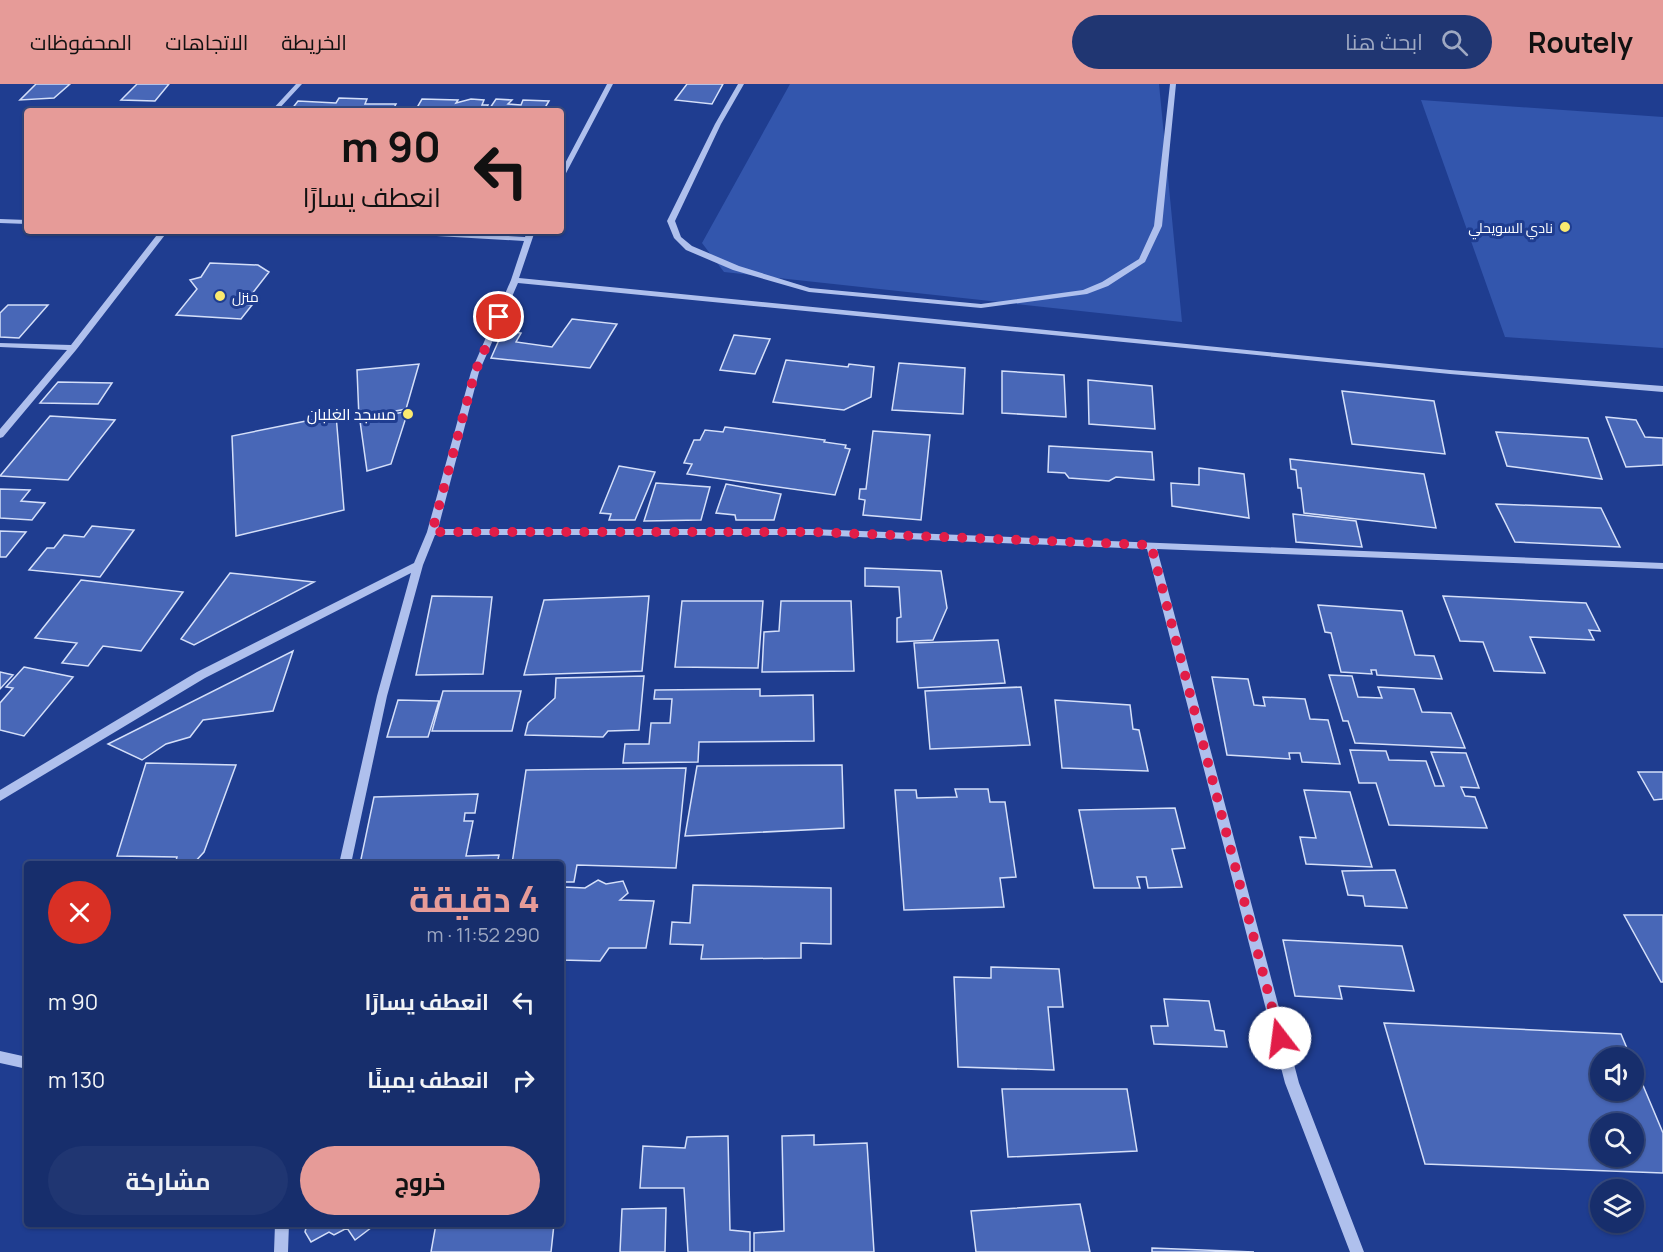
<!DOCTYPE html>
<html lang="ar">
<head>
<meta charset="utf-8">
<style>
	body { margin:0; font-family:Manrope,Cairo,sans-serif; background:#203672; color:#f1f3f6; direction:rtl; height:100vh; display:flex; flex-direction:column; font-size:22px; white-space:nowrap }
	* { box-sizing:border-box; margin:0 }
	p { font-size:20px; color:#9ea8c2 }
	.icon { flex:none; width:33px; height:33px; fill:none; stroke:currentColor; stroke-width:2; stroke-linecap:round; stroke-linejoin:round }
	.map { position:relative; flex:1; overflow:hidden; direction:ltr }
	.drawer { position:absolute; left:24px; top:777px; width:540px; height:366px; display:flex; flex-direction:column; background:#172e6c; border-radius:6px; box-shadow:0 2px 4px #0004,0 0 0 2px #364a7f; direction:rtl }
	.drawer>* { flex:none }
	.banner { position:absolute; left:24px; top:24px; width:540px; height:126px; border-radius:6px; box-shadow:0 2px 4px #0004,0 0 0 2px #364a7f; direction:rtl; background:#e69b98; color:#111; overflow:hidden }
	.tools { position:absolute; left:1590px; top:963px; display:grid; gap:12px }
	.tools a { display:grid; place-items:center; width:54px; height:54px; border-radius:50%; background:#172e6c; box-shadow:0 2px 4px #0004,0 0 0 2px #364a7f; font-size:30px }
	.pin { position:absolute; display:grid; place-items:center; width:51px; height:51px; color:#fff; margin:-26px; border:3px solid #fff; border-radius:50%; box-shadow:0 2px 6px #0007 }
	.me { position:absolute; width:66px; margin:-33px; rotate:345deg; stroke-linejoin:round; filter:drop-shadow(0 0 4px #0008) }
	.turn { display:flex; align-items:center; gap:21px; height:126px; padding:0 24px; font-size:27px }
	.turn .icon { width:78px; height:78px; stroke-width:2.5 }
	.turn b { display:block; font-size:42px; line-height:51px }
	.round { display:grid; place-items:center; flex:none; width:63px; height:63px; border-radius:32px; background:#203672 }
	.overview { display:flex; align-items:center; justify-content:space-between; height:102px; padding:0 24px }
	h1 { font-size:36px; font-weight:700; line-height:45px; color:#e69b98 }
	.action { display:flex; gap:12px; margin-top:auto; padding:12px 24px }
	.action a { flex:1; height:69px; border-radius:36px; background:#e69b98; color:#111; font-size:24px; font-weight:700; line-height:69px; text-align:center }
	.action a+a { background:#203672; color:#f1f3f6 }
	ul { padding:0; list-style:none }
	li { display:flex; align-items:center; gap:18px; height:78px; padding:0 24px }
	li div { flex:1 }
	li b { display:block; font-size:22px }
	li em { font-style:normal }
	header { display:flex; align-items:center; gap:36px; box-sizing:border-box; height:84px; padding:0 30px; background:#e69b98; color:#111 }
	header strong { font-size:28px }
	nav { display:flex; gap:33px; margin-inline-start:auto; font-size:21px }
	.search { width:420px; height:54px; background:#203672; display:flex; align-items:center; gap:15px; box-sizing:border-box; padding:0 21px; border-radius:33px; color:#9ea8c2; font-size:22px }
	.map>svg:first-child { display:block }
</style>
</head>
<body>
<header>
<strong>Routely</strong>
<div class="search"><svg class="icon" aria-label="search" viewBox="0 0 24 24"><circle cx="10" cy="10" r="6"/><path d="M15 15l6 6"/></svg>ابحث هنا</div>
<nav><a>الخريطة</a><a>الاتجاهات</a><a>المحفوظات</a></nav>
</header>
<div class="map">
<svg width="1663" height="1168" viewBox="0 0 1663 1168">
	<rect width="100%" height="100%" fill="#1f3d90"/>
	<path fill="#3356ad" d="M790 0H1159L1182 238 724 188 702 159Z
		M1421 16 1663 33V264L1505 253Z"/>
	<path fill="#4867b7" stroke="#d4dff9" stroke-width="1.5" fill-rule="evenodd" d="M36 0H70L54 14 20 16Z
		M137 0H169L155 17 121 16Z
		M687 0H723L712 20 675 16Z
		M339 14 367 15 365 20H396L392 27 291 26 298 17 336 19Z
		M422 15 458 16 456 19 471 15 484 16 482 21H488L486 25 490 24 496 15 512 16 508 20 521 21 523 16 549 17 543 27H415Z
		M210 179 258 181 269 188 244 220 252 221 241 235 176 231 197 205 190 196 201 193Z
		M8 221H48L19 254 0 253V229Z
		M572 235 617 240 590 284 491 274 503 247 521 249 516 258 552 263Z
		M734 251 770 255 755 290 720 286Z
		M786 276 848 283 849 280 874 283 871 313 844 326 773 318Z
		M899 279 965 284 963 330 892 326Z
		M419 280 406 325 359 334 357 286Z
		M1002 287 1064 291 1066 333 1002 329Z
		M1088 296 1152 302 1155 345 1089 340Z
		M58 298 112 299 98 320 40 319Z
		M1342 307 1434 317 1445 370 1352 360Z
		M408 327 391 380 367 387 360 337Z
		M336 331 344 426 236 452 232 352Z
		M50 332 115 336 68 396 0 392Z
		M1606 333 1636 336 1645 353 1663 354V381L1626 383Z
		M725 343 825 356 824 358 846 361 845 364 850 365 835 411 687 390 692 380 684 379 694 356H700L705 346 723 348Z
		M873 347 930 351 921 436 863 431 865 416 859 415 860 405H866Z
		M1496 348 1588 354 1602 395 1507 382Z
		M1049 362 1152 368 1154 396 1116 393 1109 397 1069 394 1065 389 1048 388Z
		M1290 375 1424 390 1436 444 1304 429 1301 404H1298L1296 386 1291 385Z
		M619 382 655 388 635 436H609L611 430 600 429Z
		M1199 384 1244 390 1249 434 1172 422 1171 399 1199 401Z
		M656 399 710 403 701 436 644 437Z
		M726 400 781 410 774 436H736L735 431 716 429Z
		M0 405 30 406 21 417 45 419 32 436 0 434Z
		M1496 420 1601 424 1620 463 1515 458Z
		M1293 430 1356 437 1362 463 1296 458Z
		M92 442 134 446 100 493 29 486 47 464H54L64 451 84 453Z
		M0 447 26 448 6 473H0Z
		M865 484 941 487 947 524 933 556 897 558V534L901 533 899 503 865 502Z
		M230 489 314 498 194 561 181 555Z
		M81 496 183 508 141 567 103 562 88 582 62 579 77 559 35 554Z
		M432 512 492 513 483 590 416 591Z
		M649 512 642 587 524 591 544 516Z
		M1443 512 1586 519 1600 547 1589 546 1594 556 1530 553 1545 589 1494 587 1483 558 1460 557Z
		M682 517H763L758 584 675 583Z
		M781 517H851L854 587 762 588 764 548 779 547Z
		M1318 521 1402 527 1415 571 1434 572 1442 595 1377 591 1376 586H1371L1372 590 1341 588 1331 549 1325 548Z
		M998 556 1005 599 918 604 914 559Z
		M293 567 273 627 203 636 190 653 166 660 142 676 108 660Z
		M24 583 73 593 24 652 0 646V619L13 604 6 603Z
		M0 588 13 591 0 605Z
		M1329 591 1352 592 1358 613 1382 614 1378 603 1414 605 1422 628 1451 629 1465 664 1355 659 1348 637H1343Z
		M644 592 639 646 608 647 603 653 525 651 528 639 555 614 556 594Z
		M1212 593 1248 595 1254 621 1265 622 1263 613 1305 615 1310 635 1328 636 1340 680 1302 678 1300 669H1289L1290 675 1227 671Z
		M1021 603 1030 661 930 665 925 607Z
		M760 605V612L813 611 814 657 699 658 698 678 623 679 625 660H649L651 639H670L672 615H654L655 606Z
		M443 607H521L512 647H432Z
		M398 616 439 617 428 653H387Z
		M1055 616 1130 621 1133 645 1139 646 1148 687 1062 684Z
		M1350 666 1386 667 1389 676 1426 677 1435 702H1444L1431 668 1466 669 1479 704 1461 703 1465 712 1475 713 1487 744 1389 741 1376 699H1359Z
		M146 679 236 681 204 768 193 780H175L177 773 117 772Z
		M842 681 844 744 685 752 697 682Z
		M686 684 676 784 577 781 574 798H561V780H512L526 686Z
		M1638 688H1663V715L1654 716Z
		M955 705H988L990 718H1005L1016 793 1000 794 1004 823 904 826 895 706H916L917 714 957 713Z
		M1304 706 1350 708 1372 783 1306 780 1300 753 1316 754Z
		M478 710 475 729H465L464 737H473L466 772 499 771 497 780H360L374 713Z
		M1175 724 1185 764 1172 765 1182 803 1148 804 1146 793H1137L1140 804H1094L1079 726Z
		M1395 786 1407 824 1365 822 1363 812 1348 811 1342 787Z
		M598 796 606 800 623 797 628 809 620 816 654 817 646 864H609L600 877 561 876V817L564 803 585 804Z
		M693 801 831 804V860L801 859V874L701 875 703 861 670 860 672 838 690 839Z
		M1624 831H1663V898H1661Z
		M1283 856 1402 862 1414 907 1339 902 1342 915 1295 912Z
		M991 883 1059 885 1063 923H1048L1054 986 958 983 954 893 991 894Z
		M1164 915 1209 917 1215 946 1224 947 1227 963 1154 960 1151 942H1168Z
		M1384 939 1621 950 1631 974H1600V1006H1634V980L1663 1049V1089L1425 1080ZM1600 1040H1634V1072H1600Z
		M1002 1005H1127L1137 1067 1008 1073Z
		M814 1051V1061L867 1059 874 1168H754V1149L784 1147 782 1052Z
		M728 1052 730 1146 750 1148V1168H688L684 1104H640L643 1062 685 1064 687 1053Z
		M1080 1120 1090 1168H976L971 1127Z
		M666 1124 665 1168H620L622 1125Z
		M307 1140H376L355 1156 347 1144 334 1151 329 1148 311 1158 305 1148Z
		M436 1140H554L551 1168H431Z
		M1152 1164 1254 1168H1152Z"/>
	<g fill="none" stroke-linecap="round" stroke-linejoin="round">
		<path fill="#afc0ed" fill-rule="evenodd" d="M296 0H302L277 27H271Z
			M607 0H613L564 93 561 95V87Z
			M738 0H744L721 40 675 137 681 153 692 162 739 182 810 204 981 220 1083 206 1102 198 1139 175 1154 142 1170 0H1176L1162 142 1145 178 1108 202 1087 210 981 224 809 208 733 186 686 166 674 154 667 137 715 40Z
			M0 135 27 136V140L0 139Z
			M160 147H168L76 266 3 353 0 354V345L67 266 0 263V259L71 261Z
			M381 147H423L525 153 527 147H535L519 194 1450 286 1663 302V308L1450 290 518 199 479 288 438 445H811L1663 479V485L1157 465 1299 999 1364 1168H1350L1285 999 1147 465 811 451H435L423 481 387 612 351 780H339L377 612 411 489 205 594 0 717V706L197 588 414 479 427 448 471 288 511 196 524 157 385 149Z
			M0 967 27 973V985L0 979Z
			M275 1140H289L288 1168H274Z"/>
	</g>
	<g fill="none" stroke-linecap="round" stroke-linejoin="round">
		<path stroke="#e11d48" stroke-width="10" stroke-dasharray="0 18" d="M499 233 475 288 432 448H810L1151 461 1280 954"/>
	</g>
	<g fill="#fbea6f" stroke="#1f3d90" stroke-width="2">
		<circle cx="1565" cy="143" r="6"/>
		<circle cx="220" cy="212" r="6"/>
		<circle cx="408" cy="330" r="6"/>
	</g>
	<g text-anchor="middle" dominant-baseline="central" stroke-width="6" stroke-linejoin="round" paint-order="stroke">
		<g font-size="14" fill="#fff" stroke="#1f3d90" text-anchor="end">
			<text x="1553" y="143">نادي السويحلي</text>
			<text x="232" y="212" text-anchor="start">منزل</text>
		</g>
		<g font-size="16" fill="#fff" stroke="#1f3d90" text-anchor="end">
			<text x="396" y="330">مسجد الغلبان</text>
		</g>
	</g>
</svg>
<div class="tools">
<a><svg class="icon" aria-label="sound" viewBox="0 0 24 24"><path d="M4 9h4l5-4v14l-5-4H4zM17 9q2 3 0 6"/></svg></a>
<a><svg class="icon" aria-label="search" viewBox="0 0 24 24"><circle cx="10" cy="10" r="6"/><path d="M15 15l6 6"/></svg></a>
<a><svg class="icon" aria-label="layers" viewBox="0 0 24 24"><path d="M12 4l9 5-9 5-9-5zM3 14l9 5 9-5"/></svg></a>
</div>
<div class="pin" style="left:499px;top:233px;background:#d93025"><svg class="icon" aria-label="arrive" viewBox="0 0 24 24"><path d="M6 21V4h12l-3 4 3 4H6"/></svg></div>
<svg class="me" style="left:1280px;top:954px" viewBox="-20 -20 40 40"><circle r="19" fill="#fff"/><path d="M0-13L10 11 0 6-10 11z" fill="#e11d48"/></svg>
<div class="banner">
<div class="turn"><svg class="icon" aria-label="left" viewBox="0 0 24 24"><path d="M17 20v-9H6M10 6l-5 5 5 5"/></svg><div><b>90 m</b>انعطف يسارًا</div></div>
</div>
<section class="drawer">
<div class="overview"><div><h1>4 دقيقة</h1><p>290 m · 11:52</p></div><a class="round" style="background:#d93025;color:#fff"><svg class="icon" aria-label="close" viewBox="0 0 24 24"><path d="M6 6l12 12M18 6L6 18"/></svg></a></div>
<ul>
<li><svg class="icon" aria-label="left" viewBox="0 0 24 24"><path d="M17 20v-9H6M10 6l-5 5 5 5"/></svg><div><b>انعطف يسارًا</b></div><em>90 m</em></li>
<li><svg class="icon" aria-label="right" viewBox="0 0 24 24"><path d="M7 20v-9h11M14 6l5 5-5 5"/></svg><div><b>انعطف يمينًا</b></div><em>130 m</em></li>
</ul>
<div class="action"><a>خروج</a><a>مشاركة</a></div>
</section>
</div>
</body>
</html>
